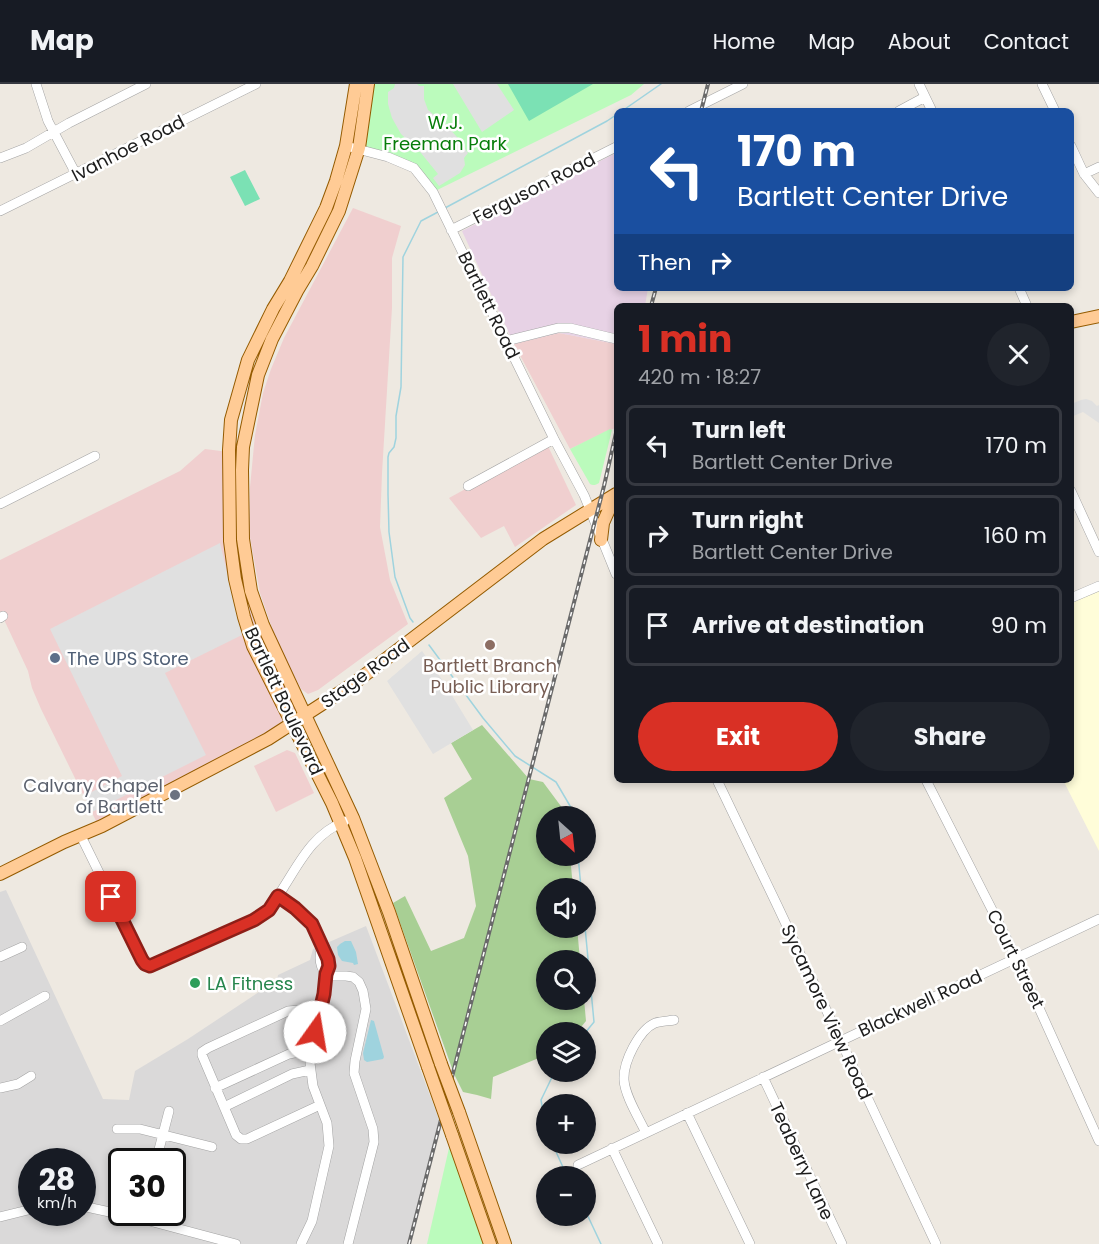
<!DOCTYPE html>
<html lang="en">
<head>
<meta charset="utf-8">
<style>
	body { margin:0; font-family:Poppins,sans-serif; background:#20242c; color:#f1f3f6; height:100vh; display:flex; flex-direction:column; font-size:22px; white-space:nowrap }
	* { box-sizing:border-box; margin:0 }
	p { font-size:20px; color:#9ea1a6 }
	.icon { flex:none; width:33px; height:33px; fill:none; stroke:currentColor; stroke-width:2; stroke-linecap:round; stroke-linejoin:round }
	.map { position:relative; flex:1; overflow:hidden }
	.side { position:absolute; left:614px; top:219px; width:460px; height:480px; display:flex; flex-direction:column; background:#171b24; border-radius:9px; box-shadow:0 3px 9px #0003 }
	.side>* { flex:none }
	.hud { position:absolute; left:614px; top:24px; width:460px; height:183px; border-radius:9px; box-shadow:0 3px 9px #0003; background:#1a4fa0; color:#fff; overflow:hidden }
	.needle { width:39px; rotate:153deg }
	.controls { position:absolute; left:536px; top:722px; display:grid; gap:12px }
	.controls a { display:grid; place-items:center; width:60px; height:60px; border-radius:50%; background:#171b24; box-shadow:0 3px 9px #0003; font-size:30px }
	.speed { position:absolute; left:18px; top:1064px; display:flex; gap:12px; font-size:30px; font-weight:700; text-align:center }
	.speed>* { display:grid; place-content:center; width:78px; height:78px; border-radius:50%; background:#171b24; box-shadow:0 3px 9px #0003; line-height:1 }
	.speed small { font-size:15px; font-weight:400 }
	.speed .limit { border:3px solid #111; border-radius:9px; background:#fff; color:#111 }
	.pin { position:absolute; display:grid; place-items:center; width:51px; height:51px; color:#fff; margin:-26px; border-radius:12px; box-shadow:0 3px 9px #0006 }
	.me { position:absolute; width:66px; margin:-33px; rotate:13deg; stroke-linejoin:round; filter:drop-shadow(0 0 4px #0008) }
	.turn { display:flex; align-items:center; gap:21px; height:126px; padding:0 24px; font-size:27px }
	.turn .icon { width:78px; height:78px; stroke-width:2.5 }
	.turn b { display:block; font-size:42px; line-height:51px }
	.then { display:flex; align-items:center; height:57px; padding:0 24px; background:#0003; gap:12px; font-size:22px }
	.round { display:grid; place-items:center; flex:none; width:63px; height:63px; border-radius:32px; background:#20242c }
	.head { display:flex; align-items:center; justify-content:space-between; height:102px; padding:0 24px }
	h1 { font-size:36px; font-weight:700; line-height:45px; color:#d93025 }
	.primary-button { display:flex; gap:12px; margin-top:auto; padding:12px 24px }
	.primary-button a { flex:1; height:69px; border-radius:36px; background:#d93025; color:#fff; font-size:24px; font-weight:700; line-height:69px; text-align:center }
	.primary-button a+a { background:#20242c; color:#f1f3f6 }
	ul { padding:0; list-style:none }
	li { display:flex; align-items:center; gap:18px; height:81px; margin:0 12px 9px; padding:0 12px; border:3px solid #363941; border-radius:9px }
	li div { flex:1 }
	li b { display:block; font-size:22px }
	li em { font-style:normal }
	header { display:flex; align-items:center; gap:36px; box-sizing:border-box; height:84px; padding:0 30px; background:#171b24; border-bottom:2px solid #363941 }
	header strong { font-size:28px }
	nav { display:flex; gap:33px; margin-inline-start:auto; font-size:21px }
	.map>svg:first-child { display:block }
</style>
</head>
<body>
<header>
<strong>Map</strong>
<nav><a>Home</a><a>Map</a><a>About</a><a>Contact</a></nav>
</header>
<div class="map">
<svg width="1099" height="1160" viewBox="0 0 1099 1160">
	<rect width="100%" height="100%" fill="#eee9e1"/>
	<path fill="#dad9d9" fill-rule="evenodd" d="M6 806 103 1015 129 1016 135 987 188 955 277 896 278 891 310 876 313 865 366 842 440 1038 407 1160H0V808ZM32 1077H82V1128H32ZM122 1077H172V1128H122Z"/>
	<path fill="#f0cfcf" d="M353 124 401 142 392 174V224L382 389 380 443 390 496 408 540 318 606 308 610 301 605 276 556 260 509 249 448 250 403 255 351 263 309 271 285 284 254Z
		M559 249 616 260V338L615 344 570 365 514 260Z
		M547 360 576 421 515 463 504 442 481 454 449 414Z
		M205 365 236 369V456L249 520 257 544 300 634 99 743 41 625 32 604 28 587 0 527V476L180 387Z
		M287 666 295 669 314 709 276 728 254 682Z"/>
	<path fill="#e7d2e5" d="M616 69V204H648L645 222H616V260L559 249 514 260 462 147Z"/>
	<path fill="#fffdd9" d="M1099 502V767L1063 696H1071V514Z"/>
	<path fill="#a8cf94" d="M482 641 529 695 543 698 566 729V732H546V771H570L573 804H546V843H577L580 876H546V915H584L586 937 577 948H546V971L493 993 491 1015 477 1011 463 1008 454 990 393 819 405 812 431 867 464 854 476 822 468 772 444 714 472 695 451 659Z"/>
	<path fill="#bbfbbc" d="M356 0H644L631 11 433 108 414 84 346 62Z
		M610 345 612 346 599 399C596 401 593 402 590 400L570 365Z
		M452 1051 490 1160H427Z"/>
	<path fill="#7be1b4" d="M508 0H593L529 37Z
		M245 86 260 115 245 122 230 93Z"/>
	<path fill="#e0e0e0" d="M395 0H417L419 2H424V15L428 26 444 39 457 53 468 69 464 74 465 81 460 89 439 102 433 94 438 90 421 69 401 50 392 34 388 20V8L394 4Z
		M453 0H497L514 26 482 48Z
		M1086 315 1092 317 1097 322 1099 321V339L1083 328 1071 333V320L1081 316Z
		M220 459 242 551 165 589 206 671 92 728 84 712 122 692 50 545Z
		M422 567 445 600 473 646 433 670 387 597Z"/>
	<path fill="#9fd3de" d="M345 857H351L356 868 358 880 354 881 353 879 342 877 338 871 337 863 340 860Z
		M371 936 374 937 384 973 383 975 367 978 364 976 363 969Z"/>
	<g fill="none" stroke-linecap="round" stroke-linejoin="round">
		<path stroke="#9fd3de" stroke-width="1.5" d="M622 27 661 0
			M445 124 607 37 616 31
			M413 538 410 534 395 493 389 448 388 410V373L389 369 394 363 396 354V332L401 303 403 173 421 137 438 128
			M429 561 483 634 515 672 556 698 573 727 574 732
			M578 771 581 804
			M585 843 594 938 585 949
			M546 1043 541 1016 555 987
			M552 1059 567 1092
			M585 1126 601 1160"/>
		<defs>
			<path id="minor" d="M36 0 48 37 76 90
				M919 0 932 27
				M1042 0 1055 27
				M689 27 743 0
				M899 27 925 13
				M346 62 388 73 414 84 433 108 554 355 584 411 616 490
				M1071 62 1084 90 1099 109
				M0 74 26 64 69 39 146 0
				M1084 90 1099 83
				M0 127 256 0
				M451 146 616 63
				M1019 204 1027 222
				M506 257 558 244H570L616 255
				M468 402 554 355
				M1071 407 1099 468
				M0 420 95 372
				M1071 514 1099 502
				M0 534 3 532
				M717 696 778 823 936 1160
				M926 696 1016 873 1099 1057
				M81 752 142 876 145 880 151 882 254 836C269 828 276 816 285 801 302 774 314 750 345 737
				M278 812 295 823 312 840 327 871 329 882 326 890 324 910 313 959 310 979 313 1002 327 1039 329 1062 312 1137 301 1160
				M322 862C319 872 319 882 326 890
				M0 873 22 863
				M326 892H346L353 893 359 898 363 907 366 925 355 977 354 989 373 1045 374 1058 348 1160
				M319 930 299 926 288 927 208 964 202 968V971L236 1051 241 1055H247L320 1021
				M0 937 45 912
				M763 993 842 1160
				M0 1004 18 1000 31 992
				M215 1004 289 970 299 968 311 969
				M224 1023 292 990 310 986
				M687 1029 750 1160
				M117 1045H140L212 1063
				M646 1049C639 1034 625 1012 624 996 623 978 639 946 655 939 661 937 669 937 674 936
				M612 1064 658 1160
				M156 1077 169 1027
				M578 1081 1099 835
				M82 1122 142 1135 236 1160
				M0 1133 32 1125"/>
			<path id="major" d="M356 0 346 62 336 97 326 124 290 197 273 225 248 276 231 336 229 366 230 457 235 495 244 533 253 562 332 719 355 774 428 983
				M368 0 359 64 339 127 312 182 297 207 272 255 258 291 243 363 242 386 243 455 251 507 263 541 353 734 389 828 441 980
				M1071 238 1099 232
				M601 456 603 439 615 412
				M0 790 64 758 102 742 268 655 353 600 543 455 616 410
				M459 1028 505 1160
				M452 1051 490 1160"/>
		</defs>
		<use href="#minor" stroke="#a3a3a3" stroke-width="10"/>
		<use href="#major" stroke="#945b00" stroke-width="14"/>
		<use href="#minor" stroke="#fff" stroke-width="9"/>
		<use href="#major" stroke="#ffcb95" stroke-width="12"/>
		<defs>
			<path id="rail" d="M701 27 708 0
				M651 222 656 204
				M409 1160 604 402 616 349"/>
		</defs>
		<use href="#rail" stroke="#6a6a6a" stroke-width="4"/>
		<use href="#rail" stroke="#fff" stroke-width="1.5" stroke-dasharray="4.5" stroke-linecap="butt"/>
		<defs>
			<path id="major-bridge" d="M441 980 459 1028
				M428 983 452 1051"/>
		</defs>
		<use href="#major-bridge" stroke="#945b00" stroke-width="14" stroke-linecap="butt"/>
		<use href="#major-bridge" stroke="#ffcb95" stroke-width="12"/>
	</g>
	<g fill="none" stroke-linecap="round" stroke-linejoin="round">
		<defs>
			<path id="route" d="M111 813 142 876 145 880 150 882 254 836 269 826 278 812 295 824 312 840 328 875 329 882 326 890 324 910 315 948"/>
		</defs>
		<use href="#route" stroke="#8d1f18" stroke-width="15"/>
		<use href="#route" stroke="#d93025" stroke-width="10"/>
	</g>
	<circle fill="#8d6e63" stroke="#fff" stroke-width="2" cx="490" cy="561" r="6"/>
	<circle fill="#5c6f8a" stroke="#fff" stroke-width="2" cx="55" cy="574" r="6"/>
	<circle fill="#6b7280" stroke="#fff" stroke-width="2" cx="175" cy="711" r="6"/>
	<circle fill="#2e9e5b" stroke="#fff" stroke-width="2" cx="195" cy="899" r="6"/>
	<g text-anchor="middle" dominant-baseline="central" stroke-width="5" stroke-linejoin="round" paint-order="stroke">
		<g font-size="18" fill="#077d0a" stroke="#fff">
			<text x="445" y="38">W.J.<tspan x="445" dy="21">Freeman Park</tspan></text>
		</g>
		<g font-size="18" fill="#1c1c1c" stroke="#fff">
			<text transform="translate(128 64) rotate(-27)">Ivanhoe Road</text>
			<text transform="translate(534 104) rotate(-27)">Ferguson Road</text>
			<text transform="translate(489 221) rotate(64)">Bartlett Road</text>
			<text transform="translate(365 589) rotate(-36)">Stage Road</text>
			<text transform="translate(284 617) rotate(65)">Bartlett Boulevard</text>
			<text transform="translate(1016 875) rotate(64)">Court Street</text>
			<text transform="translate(920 919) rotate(-25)">Blackwell Road</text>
			<text transform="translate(827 928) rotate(65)">Sycamore View Road</text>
			<text transform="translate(802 1077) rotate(65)">Teaberry Lane</text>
		</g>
		<g font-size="18" fill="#4e5e75" stroke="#fff" text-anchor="start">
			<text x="67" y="574">The UPS Store</text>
		</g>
		<g font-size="18" fill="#785e54" stroke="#fff">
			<text x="490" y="581">Bartlett Branch<tspan x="490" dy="21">Public Library</tspan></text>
		</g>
		<g font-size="18" fill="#5b616d" stroke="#fff" text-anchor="end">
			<text x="163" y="701">Calvary Chapel<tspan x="163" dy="21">of Bartlett</tspan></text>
		</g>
		<g font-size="18" fill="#27864d" stroke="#fff" text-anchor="start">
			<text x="207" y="899">LA Fitness</text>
		</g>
	</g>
</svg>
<div class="controls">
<a><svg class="needle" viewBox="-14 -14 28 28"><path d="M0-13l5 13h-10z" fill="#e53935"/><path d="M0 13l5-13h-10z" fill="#9ea1a6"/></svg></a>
<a><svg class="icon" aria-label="sound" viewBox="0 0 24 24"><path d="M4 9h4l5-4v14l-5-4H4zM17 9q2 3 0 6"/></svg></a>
<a><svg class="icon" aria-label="search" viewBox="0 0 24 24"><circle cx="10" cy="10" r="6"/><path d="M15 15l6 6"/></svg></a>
<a><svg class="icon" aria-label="layers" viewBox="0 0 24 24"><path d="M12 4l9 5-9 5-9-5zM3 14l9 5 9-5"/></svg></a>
<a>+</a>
<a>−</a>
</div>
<div class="speed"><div>28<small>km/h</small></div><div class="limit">30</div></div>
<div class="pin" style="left:111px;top:813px;background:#d93025"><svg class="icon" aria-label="arrive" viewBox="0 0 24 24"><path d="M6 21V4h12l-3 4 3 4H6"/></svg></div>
<svg class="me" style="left:315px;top:948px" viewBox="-20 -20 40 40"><circle r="19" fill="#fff"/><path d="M0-13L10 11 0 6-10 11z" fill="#d93025"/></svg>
<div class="hud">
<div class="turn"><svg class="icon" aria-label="left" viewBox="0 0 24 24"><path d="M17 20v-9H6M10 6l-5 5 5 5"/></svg><div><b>170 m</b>Bartlett Center Drive</div></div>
<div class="then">Then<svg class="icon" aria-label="right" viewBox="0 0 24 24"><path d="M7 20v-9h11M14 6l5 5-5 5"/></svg></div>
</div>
<section class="side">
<div class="head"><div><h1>1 min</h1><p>420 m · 18:27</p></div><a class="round"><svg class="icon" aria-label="close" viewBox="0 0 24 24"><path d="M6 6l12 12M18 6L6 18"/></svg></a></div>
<ul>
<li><svg class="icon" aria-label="left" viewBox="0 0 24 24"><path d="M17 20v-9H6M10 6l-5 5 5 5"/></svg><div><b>Turn left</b><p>Bartlett Center Drive</p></div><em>170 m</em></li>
<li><svg class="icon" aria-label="right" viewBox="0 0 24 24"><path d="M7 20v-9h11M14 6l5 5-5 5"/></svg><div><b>Turn right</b><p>Bartlett Center Drive</p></div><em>160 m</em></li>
<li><svg class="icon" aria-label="arrive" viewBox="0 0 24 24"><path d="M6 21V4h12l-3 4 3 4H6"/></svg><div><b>Arrive at destination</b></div><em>90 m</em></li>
</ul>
<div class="primary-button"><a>Exit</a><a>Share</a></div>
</section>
</div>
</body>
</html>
